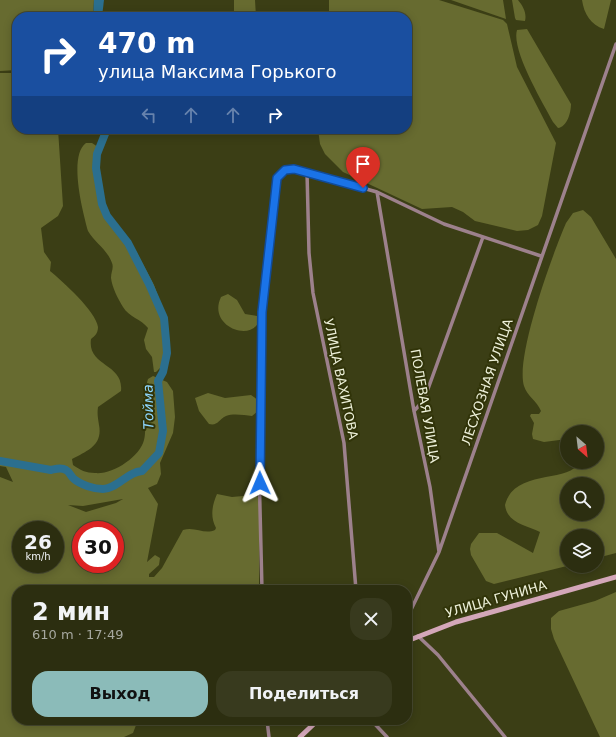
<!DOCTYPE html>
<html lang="ru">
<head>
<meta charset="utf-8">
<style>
	body { margin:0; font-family:"DejaVu Sans",sans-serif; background:#383a1e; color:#f1f3f6; height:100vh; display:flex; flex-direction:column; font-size:15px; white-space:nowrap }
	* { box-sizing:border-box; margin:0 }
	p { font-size:13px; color:#a6a89f }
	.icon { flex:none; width:22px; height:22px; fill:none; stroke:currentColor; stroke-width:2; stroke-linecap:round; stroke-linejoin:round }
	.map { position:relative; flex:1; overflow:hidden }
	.panel { position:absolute; left:12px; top:585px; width:400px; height:140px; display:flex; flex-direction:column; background:#2c2e10; border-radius:16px; box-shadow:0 2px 10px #0003,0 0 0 1px #484a30 }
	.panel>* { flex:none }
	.hud { position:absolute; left:12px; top:12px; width:400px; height:122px; border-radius:16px; box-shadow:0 2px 10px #0003,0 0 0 1px #484a30; background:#1a4fa0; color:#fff; overflow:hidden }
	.needle { width:26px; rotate:152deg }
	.fabs { position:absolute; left:560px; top:425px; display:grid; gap:8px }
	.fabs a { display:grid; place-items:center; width:44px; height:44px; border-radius:50%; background:#2c2e10; box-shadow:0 2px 10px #0003,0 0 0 1px #484a30; font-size:20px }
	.speed { position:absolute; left:12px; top:521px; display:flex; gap:8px; font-size:20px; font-weight:700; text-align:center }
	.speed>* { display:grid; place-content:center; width:52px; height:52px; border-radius:50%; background:#2c2e10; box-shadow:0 2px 10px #0003,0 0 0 1px #484a30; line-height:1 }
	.speed small { font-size:10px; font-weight:400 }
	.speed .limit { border:6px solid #d22; background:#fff; color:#111 }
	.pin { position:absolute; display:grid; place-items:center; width:34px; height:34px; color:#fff; margin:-41px -17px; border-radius:50% 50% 50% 0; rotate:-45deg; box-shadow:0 0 4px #0007 }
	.pin .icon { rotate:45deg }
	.me { position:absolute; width:44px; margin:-22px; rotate:359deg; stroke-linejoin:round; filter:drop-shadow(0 0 3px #0008) }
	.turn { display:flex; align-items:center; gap:14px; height:84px; padding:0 20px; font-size:18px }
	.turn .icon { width:52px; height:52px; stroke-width:2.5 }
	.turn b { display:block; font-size:28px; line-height:34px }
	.lanes { display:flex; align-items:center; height:38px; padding:0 20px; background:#0003; justify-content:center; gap:20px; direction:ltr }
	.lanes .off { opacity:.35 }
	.round { display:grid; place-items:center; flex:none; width:42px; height:42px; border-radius:16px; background:#383a1e }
	.overview { display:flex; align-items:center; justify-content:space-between; height:68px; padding:0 20px }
	h1 { font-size:24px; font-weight:600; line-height:30px }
	.cta { display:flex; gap:8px; margin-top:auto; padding:8px 20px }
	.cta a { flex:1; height:46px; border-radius:16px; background:#8bbbb9; color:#111; font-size:16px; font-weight:600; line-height:46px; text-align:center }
	.cta a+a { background:#383a1e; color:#f1f3f6 }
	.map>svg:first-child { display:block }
</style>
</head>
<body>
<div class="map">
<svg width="616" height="737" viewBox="0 0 616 737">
	<rect width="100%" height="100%" fill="#3b3e15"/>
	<path fill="#676b30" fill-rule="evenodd" d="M0 0H94L93 16 17 17V70L0 71Z
		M234 0H255L256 17H234Z
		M329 0H439L503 20 507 24 517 67 556 143 542 216 538 225 528 230 517 231 475 221 463 212 452 207 422 209 343 172 325 154 320 144 318 129H407V17H329Z
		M451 0H503L506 19Z
		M512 0H518C523 6 527 13 525 21L516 20 515 18Z
		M582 0H611L604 29C591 25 584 14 582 0Z
		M517 30 527 29 571 104C571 113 567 127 558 128L553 122C543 103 511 50 517 30Z
		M0 73H17V129H58L63 206 58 216 41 228 44 252 51 262 50 271C62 281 96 311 98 327 98 333 95 336 91 339 87 367 124 363 121 391L98 407C97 414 98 418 99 425 103 445 87 451 72 459L73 465C80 470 86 473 95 473 112 475 140 457 144 440 147 428 143 413 144 400 144 393 146 386 148 379L153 376 167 382 173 391 175 417 173 433 160 463 161 474 157 484 148 488 158 504 147 562 155 555 160 558 159 565 149 574V577H154L162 568 183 530C195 526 204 535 215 530L216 528C210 517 212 505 217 494L232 497 254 495 258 497 259 502V590H17V720H138L133 733 124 737H0V477L13 482 6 467 0 466ZM123 499 116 503 86 512 68 505 83 506ZM21 530H55V564H21ZM81 530H115V564H81Z
		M86 143H92L98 147 95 168 105 200 106 210 118 230 136 251 154 285 166 318 168 338 161 367 156 372H154L152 357 146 349 144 340 148 328C141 319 129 317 123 307 118 299 112 287 111 278 111 272 114 268 112 263 107 249 95 243 88 231 83 213 68 156 86 143Z
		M583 210 591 217 616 259V553L597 558V536H567V566L494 584 486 581 471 555 470 549 471 544 479 533H497L533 553 540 532C526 525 507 523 505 505 514 468 570 484 579 462H597V432H567V439L544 442 533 439 532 434 534 423 530 416 531 414H539L541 411C537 401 527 396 524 386 515 357 553 253 566 223L573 213ZM567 484H597V514H567Z
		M228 294 237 300 245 314 257 316 259 321C251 343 207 326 221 297Z
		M208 393 225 398 251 395 258 400V411L252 416C244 415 233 413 226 416 218 420 218 426 209 424L199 411 195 398Z
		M616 592V737H600L554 639 551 629V618L559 611 595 601Z"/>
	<path fill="#2b6f8f" d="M94 0H104L102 17H93Z"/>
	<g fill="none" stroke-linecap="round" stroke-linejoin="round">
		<path stroke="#2b6f8f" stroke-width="8" d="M0 461 51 470C56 469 61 467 66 470 70 472 71 477 74 479 81 485 94 489 103 489 117 489 127 472 142 471L159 453 163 431 158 381 163 372 167 353 166 340 164 318 149 284 128 243 107 216 102 204 96 168 97 154 107 129"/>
		<path stroke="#9d818c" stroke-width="3.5" d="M307 172 309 253 313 293 344 443 356 590
			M377 192 414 411 430 487 439 552 407 618
			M414 411 424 400 483 237
			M439 552 616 44
			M262 590 259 468 262 311 276 185 279 175 288 169 298 170 377 192 444 224 541 256
			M418 636 438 655 505 737
			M267 720 269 737
			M371 720 387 737"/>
		<path stroke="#d4a7b9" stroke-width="5" d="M407 641 456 622 616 577
			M300 737 318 720"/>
	</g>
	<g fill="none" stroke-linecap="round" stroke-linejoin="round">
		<defs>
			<path id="route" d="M260 483 262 312 277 178 285 170 294 169 363 188"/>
		</defs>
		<use href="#route" stroke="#114b97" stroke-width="10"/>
		<use href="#route" stroke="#1a73e8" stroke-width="7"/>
	</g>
	<g text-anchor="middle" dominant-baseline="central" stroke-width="4" stroke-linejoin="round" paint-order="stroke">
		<g font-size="13" fill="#edf0d9" stroke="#313409">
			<text transform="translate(341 379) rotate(78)">УЛИЦА ВАХИТОВА</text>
			<text transform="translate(487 382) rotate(-71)">ЛЕСХОЗНАЯ УЛИЦА</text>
			<text transform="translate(425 406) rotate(80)">ПОЛЕВАЯ УЛИЦА</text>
			<text transform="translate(496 599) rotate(-16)">УЛИЦА ГУНИНА</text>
		</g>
		<g font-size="14" font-style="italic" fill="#8ed7fe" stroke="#313409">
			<text transform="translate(148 407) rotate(-91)">Тойма</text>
		</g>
	</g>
</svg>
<div class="fabs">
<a><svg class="needle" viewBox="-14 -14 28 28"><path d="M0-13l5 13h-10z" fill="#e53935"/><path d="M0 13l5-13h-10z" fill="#a6a89f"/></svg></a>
<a><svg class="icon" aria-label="search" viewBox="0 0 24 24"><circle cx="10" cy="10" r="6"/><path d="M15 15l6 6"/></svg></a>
<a><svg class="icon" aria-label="layers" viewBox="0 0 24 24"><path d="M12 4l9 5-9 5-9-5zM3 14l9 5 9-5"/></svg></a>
</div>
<div class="speed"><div>26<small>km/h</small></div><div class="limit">30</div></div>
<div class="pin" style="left:363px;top:188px;background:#d93025"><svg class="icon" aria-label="arrive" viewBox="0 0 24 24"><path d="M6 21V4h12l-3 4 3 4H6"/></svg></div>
<svg class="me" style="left:260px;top:483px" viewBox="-20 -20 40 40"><path d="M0-17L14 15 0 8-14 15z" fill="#1a73e8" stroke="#fff" stroke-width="4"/></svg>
<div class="hud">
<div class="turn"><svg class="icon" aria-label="right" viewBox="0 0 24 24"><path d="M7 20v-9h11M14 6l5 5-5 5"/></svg><div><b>470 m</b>улица Максима Горького</div></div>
<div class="lanes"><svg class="icon off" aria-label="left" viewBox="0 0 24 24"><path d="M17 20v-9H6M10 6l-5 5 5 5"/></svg><svg class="icon off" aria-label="ahead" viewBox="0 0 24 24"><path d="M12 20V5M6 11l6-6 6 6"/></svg><svg class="icon off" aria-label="ahead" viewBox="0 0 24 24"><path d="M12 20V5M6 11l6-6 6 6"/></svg><svg class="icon" aria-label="right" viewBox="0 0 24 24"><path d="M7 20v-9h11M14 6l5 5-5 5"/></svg></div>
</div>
<section class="panel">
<div class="overview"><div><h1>2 мин</h1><p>610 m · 17:49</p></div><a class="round"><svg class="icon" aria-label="close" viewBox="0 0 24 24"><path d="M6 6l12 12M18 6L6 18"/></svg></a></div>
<div class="cta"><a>Выход</a><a>Поделиться</a></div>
</section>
</div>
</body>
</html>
